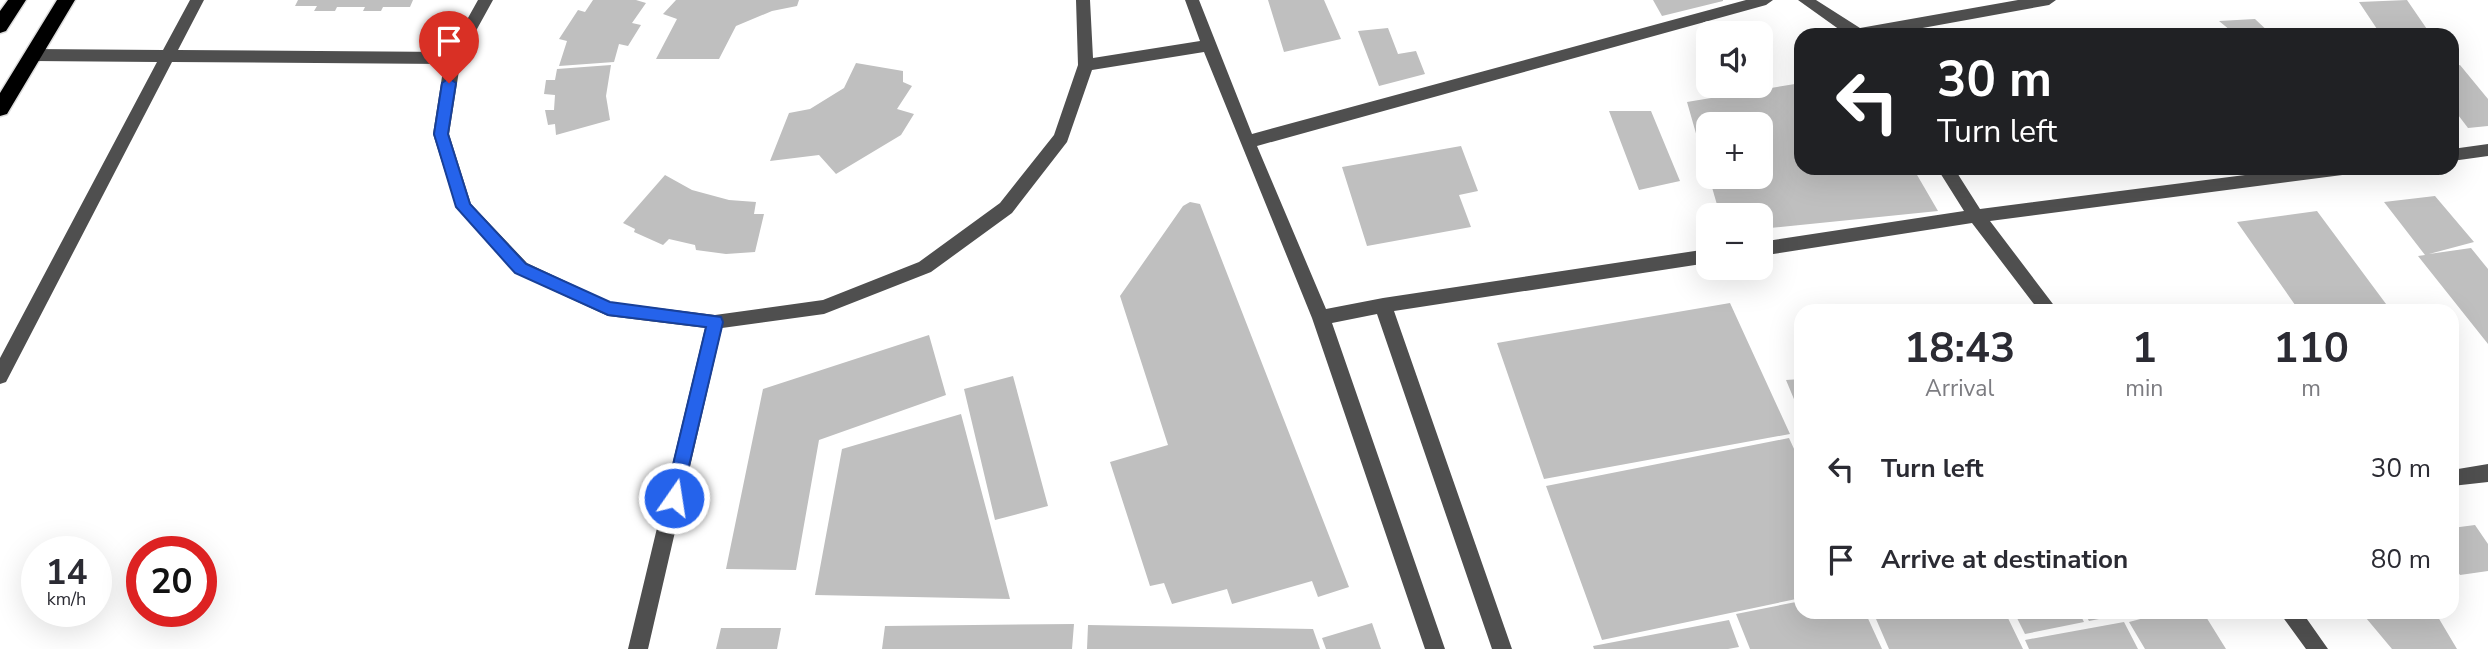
<!DOCTYPE html>
<html lang="en">
<head>
<meta charset="utf-8">
<style>
	body { margin:0; font-family:"Nunito Sans",sans-serif; background:#f7f7f7; color:#2b2b33; height:100vh; display:flex; flex-direction:column; font-size:26px; white-space:nowrap }
	* { box-sizing:border-box; margin:0 }
	p { font-size:23px; color:#7c7c81 }
	.icon { flex:none; width:38px; height:38px; fill:none; stroke:currentColor; stroke-width:2; stroke-linecap:round; stroke-linejoin:round }
	.map { position:relative; flex:1; overflow:hidden }
	.sheet { position:absolute; left:1794px; top:304px; width:665px; height:315px; display:flex; flex-direction:column; background:#fff; border-radius:21px; box-shadow:0 7px 28px #0002 }
	.sheet>* { flex:none }
	.banner { position:absolute; left:1794px; top:28px; width:665px; height:147px; border-radius:21px; box-shadow:0 7px 28px #0002; background:#202124; color:#fff; overflow:hidden }
	.controls { position:absolute; left:1696px; top:21px; display:grid; gap:14px }
	.controls a { display:grid; place-items:center; width:77px; height:77px; border-radius:14px; background:#fff; box-shadow:0 7px 28px #0002; font-size:35px }
	.speed { position:absolute; left:21px; top:536px; display:flex; gap:14px; font-size:35px; font-weight:700; text-align:center }
	.speed>* { display:grid; place-content:center; width:91px; height:91px; border-radius:50%; background:#fff; box-shadow:0 7px 28px #0002; line-height:1 }
	.speed small { font-size:18px; font-weight:400 }
	.speed .limit { border:10px solid #d22; background:#fff; color:#111 }
	.pin { position:absolute; display:grid; place-items:center; width:60px; height:60px; color:#fff; margin:-72px -30px; border-radius:50% 50% 50% 0; rotate:-45deg; box-shadow:0 0 7px #0007 }
	.pin .icon { rotate:45deg }
	.me { position:absolute; width:77px; margin:-38px; rotate:13deg; stroke-linejoin:round; filter:drop-shadow(0 0 5px #0008) }
	.turn { display:flex; align-items:center; gap:24px; height:147px; padding:0 28px; font-size:32px }
	.turn .icon { width:91px; height:91px; stroke-width:2.5 }
	.turn b { display:block; font-size:49px; line-height:60px }
	.eta { display:flex; justify-content:space-evenly; align-items:center; height:119px; text-align:center }
	.eta b { font-size:42px; font-weight:700; line-height:49px }
	ul { padding:0; list-style:none }
	li { display:flex; align-items:center; gap:21px; height:91px; padding:0 28px }
	li div { flex:1 }
	li b { display:block; font-size:26px }
	li em { font-style:normal }
	.map>svg:first-child { display:block }
</style>
</head>
<body>
<div class="map">
<svg width="2488" height="649" viewBox="0 0 2488 649">
	<rect width="100%" height="100%" fill="#fff"/>
	<path fill="#bfbfbf" d="M298 0H413L410 7H383L381 11H363L365 7H337L335 11H314L317 6H295Z
		M593 0H636L646 3 632 23 641 25 628 46 619 44 614 62 559 66 567 41 559 39 578 10 585 12Z
		M676 0H799L797 6 772 11 736 26 719 59H656L677 19 663 14Z
		M1268 0H1324L1341 39 1284 52Z
		M1653 0H1723V1L1662 16Z
		M2407 0 2431 35H2381L2359 2Z
		M2255 19 2272 35H2236L2219 21Z
		M1388 28 1398 54 1416 51 1425 74 1379 86 1358 31Z
		M856 63 903 71V82L912 86 897 109 914 114 901 135 836 174 819 155 770 161 789 113 810 109 844 88Z
		M611 65 606 96 610 120 556 135 555 124 548 125 545 110H554L555 95 544 94 546 80H555L557 69Z
		M2460 65 2488 99V126L2468 128 2452 107V66Z
		M1801 83V168H1913L1938 211 1760 229V215H1720L1709 177H1760V124H1708L1707 172 1687 102Z
		M1609 111H1651L1680 181 1639 190Z
		M1461 146 1478 191 1459 195 1471 227 1367 246 1342 167Z
		M665 175 692 190 729 200 756 202 754 214H764L755 252 726 254 696 250 695 245 669 239 663 245 634 232 635 229 623 223Z
		M2435 196 2474 242 2429 254 2471 248 2488 269V344L2418 256 2425 255 2384 202Z
		M1190 202 1200 204 1349 587 1318 597 1312 581 1232 604 1227 589 1172 604 1164 583 1150 586 1110 462 1168 445 1120 296 1183 206Z
		M2317 211 2392 312H2300L2237 222Z
		M1730 303 1790 434 1544 479 1497 343Z
		M929 335 946 395 819 440 796 570 726 569 763 389Z
		M1013 376 1048 506 995 520 964 389Z
		M1801 379V416L1786 380Z
		M961 414 1010 599 815 595 842 449Z
		M1789 438 1801 464V598L1602 640 1546 486Z
		M2475 525 2488 544V571L2460 575 2452 563V528Z
		M1801 601V612H1865L1882 649H1750L1736 614Z
		M1873 612H2005L2023 649H1889Z
		M2014 612H2079L2084 622 2025 634Z
		M2084 612H2124V614L2089 621Z
		M2167 612H2203L2226 649H2145L2129 622Z
		M2361 612H2435L2457 649H2392Z
		M1729 620 1739 647 1728 649H1594L1593 646Z
		M2124 622 2138 649H2029L2025 640Z
		M1372 623 1381 649H1326L1322 638Z
		M1074 624 1072 649H882L885 626Z
		M1088 625 1313 629 1320 649H1087Z
		M721 628H781L777 649H716Z"/>
	<g fill="none" stroke-linecap="round" stroke-linejoin="round">
		<defs>
			<path id="highway" d="M8 0H26L6 31 0 33V11Z
				M57 0H75L7 114 0 116V93Z"/>
		</defs>
		<use href="#highway" stroke="#dbdbdb" stroke-width="3"/>
		<path fill="#4f4f4f" fill-rule="evenodd" d="M190 0H204L178 50 449 52 478 0H493L461 58 449 134 471 204 527 263 610 302 715 315 823 300 919 262 1000 203 1054 135 1078 65 1076 0H1090L1093 58 1200 41 1185 0H1199L1252 134 1746 0H1773L1766 5 1257 146 1326 309 1383 298 1708 249V263L1394 311 1512 649H1492L1377 314 1332 323 1445 649H1425L1312 318 1204 52 1092 70 1067 142 1012 213 931 272 824 314 722 328 648 649H628L705 328 608 316 515 273 456 207 433 134 444 64 172 62 6 382 0 384V358L157 62 33 61 25 55 33 49 163 50Z
			M1798 0H1816L1860 28 2018 0H2056L2049 5 1884 35H1847Z
			M2488 144V156L2452 161V149Z
			M1937 168H1954L1980 209 2299 168H2358L2356 173 2350 174 1990 221 2059 312H2040L1972 223 1760 256V242L1964 211Z
			M2488 464V482L2452 486V470Z
			M2279 612H2302L2328 649H2306Z"/>
		<use href="#highway" fill="#000" fill-rule="evenodd"/>
	</g>
	<path fill="#2563eb" stroke="#184099" stroke-width="2" d="M449 78 456 83 448 134 470 204 526 264 610 302 721 317 723 322 680 504 674 506 668 504 665 498 706 327 608 315 515 273 456 207 434 134 442 83Z"/>
</svg>
<div class="controls">
<a><svg class="icon" aria-label="sound" viewBox="0 0 24 24"><path d="M4 9h4l5-4v14l-5-4H4zM17 9q2 3 0 6"/></svg></a>
<a>+</a>
<a>−</a>
</div>
<div class="speed"><div>14<small>km/h</small></div><div class="limit">20</div></div>
<div class="pin" style="left:449px;top:83px;background:#d93025"><svg class="icon" aria-label="arrive" viewBox="0 0 24 24"><path d="M6 21V4h12l-3 4 3 4H6"/></svg></div>
<svg class="me" style="left:674px;top:498px" viewBox="-20 -20 40 40"><circle r="17" fill="#2563eb" stroke="#fff" stroke-width="3"/><path d="M0-11L8 9 0 5-8 9z" fill="#fff"/></svg>
<div class="banner">
<div class="turn"><svg class="icon" aria-label="left" viewBox="0 0 24 24"><path d="M17 20v-9H6M10 6l-5 5 5 5"/></svg><div><b>30 m</b>Turn left</div></div>
</div>
<section class="sheet">
<div class="eta">
<div><b>18:43</b><p>Arrival</p></div>
<div><b>1</b><p>min</p></div>
<div><b>110</b><p>m</p></div>
</div>
<ul>
<li><svg class="icon" aria-label="left" viewBox="0 0 24 24"><path d="M17 20v-9H6M10 6l-5 5 5 5"/></svg><div><b>Turn left</b></div><em>30 m</em></li>
<li><svg class="icon" aria-label="arrive" viewBox="0 0 24 24"><path d="M6 21V4h12l-3 4 3 4H6"/></svg><div><b>Arrive at destination</b></div><em>80 m</em></li>
</ul>
</section>
</div>
</body>
</html>
